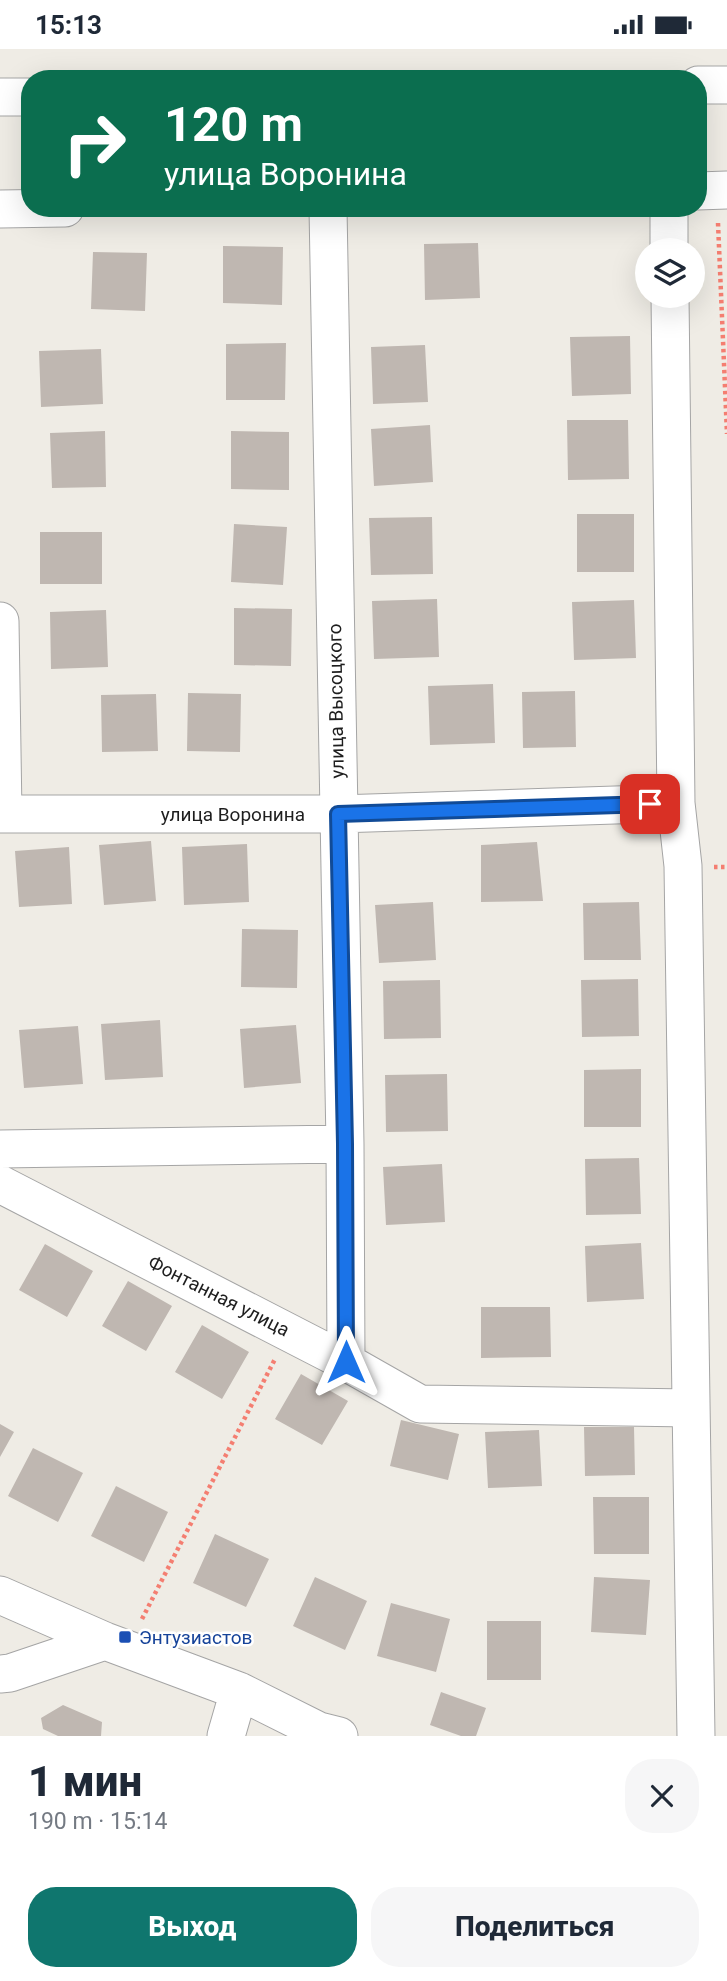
<!DOCTYPE html>
<html lang="ru">
<head>
<meta charset="utf-8">
<style>
	body { margin:0; font-family:Roboto,sans-serif; background:#f6f6f7; color:#1f2937; height:100vh; display:flex; flex-direction:column; font-size:26px; white-space:nowrap }
	* { box-sizing:border-box; margin:0 }
	p { font-size:23px; color:#747a83 }
	.icon { flex:none; width:38px; height:38px; fill:none; stroke:currentColor; stroke-width:2; stroke-linecap:round; stroke-linejoin:round }
	.map { position:relative; height:1687px; overflow:hidden }
	.drawer { display:flex; flex-direction:column; background:#fff; flex:1 }
	.drawer>* { flex:none }
	.hud { position:absolute; left:21px; top:21px; width:686px; height:147px; border-radius:28px; box-shadow:0 7px 28px #0002; background:#0b6e4f; color:#fff; overflow:hidden }
	.tools { position:absolute; left:635px; top:189px; display:grid; gap:14px }
	.tools a { display:grid; place-items:center; width:70px; height:70px; border-radius:50%; background:#fff; box-shadow:0 7px 28px #0002; font-size:35px }
	.pin { position:absolute; display:grid; place-items:center; width:60px; height:60px; color:#fff; margin:-30px; border-radius:14px; box-shadow:0 4px 10px #0006 }
	.me { position:absolute; width:77px; margin:-38px; rotate:0deg; stroke-linejoin:round; filter:drop-shadow(0 0 5px #0008) }
	.turn { display:flex; align-items:center; gap:24px; height:147px; padding:0 28px; font-size:32px }
	.turn .icon { width:91px; height:91px; stroke-width:2.5 }
	.turn b { display:block; font-size:49px; line-height:60px }
	.round { display:grid; place-items:center; flex:none; width:74px; height:74px; border-radius:28px; background:#f6f6f7 }
	.summary { display:flex; align-items:center; justify-content:space-between; height:119px; padding:0 28px }
	h1 { font-size:42px; font-weight:800; line-height:52px }
	.action { display:flex; gap:14px; margin-top:auto; padding:14px 28px }
	.action a { flex:1; height:80px; border-radius:28px; background:#0f766e; color:#fff; font-size:28px; font-weight:800; line-height:80px; text-align:center }
	.action a+a { background:#f6f6f7; color:#1f2937 }
	.status { display:flex; justify-content:space-between; align-items:center; height:49px; padding:0 35px; background:#fff; direction:ltr }
	.status svg { height:19px; fill:currentColor }
	.map>svg:first-child { display:block }
</style>
</head>
<body>
<div class="status"><b>15:13</b><svg viewBox="0 0 49 12"><path d="M0 12V9h3v3zM5 12V6h3v6zM10 12V3h3v9zM15 12V0h3v12zM26 1h20v11H26zM47 4h2v5h-2z"/></svg></div>
<div class="map">
<svg width="727" height="1687" viewBox="0 0 727 1687">
	<rect width="100%" height="100%" fill="#efece5"/>
	<path fill="#bfb7b1" d="M478 194 480 249 425 251 424 195Z
		M223 197 283 198 282 256 223 254Z
		M93 203 147 204 145 262 91 260Z
		M630 287 631 345 572 347 570 288Z
		M286 294 285 351H226V295Z
		M425 296 428 353 373 355 371 298Z
		M101 300 103 355 41 358 39 302Z
		M567 371H628L629 430 568 431Z
		M430 376 433 433 374 437 371 380Z
		M105 382 106 438 52 439 50 384Z
		M231 382 289 383V441L231 440Z
		M577 465H634V523H577Z
		M432 468 433 525 371 526 369 469Z
		M234 475 287 478 283 536 231 533Z
		M40 483H102V535H40Z
		M437 550 439 608 374 610 372 552Z
		M634 551 636 609 574 611 572 553Z
		M234 559 292 560 291 617 234 616Z
		M106 561 108 618 51 620 50 563Z
		M493 635 495 694 430 696 428 637Z
		M575 642 576 698 523 699 522 643Z
		M188 644 241 645 240 703 187 702Z
		M156 645 158 702 102 703 101 646Z
		M151 792 156 852 104 856 99 796Z
		M537 793 543 852 481 853V796Z
		M247 795 249 853 184 856 182 798Z
		M69 798 72 855 19 858 15 802Z
		M433 853 436 911 379 914 375 856Z
		M639 853 641 911H584L583 854Z
		M242 880 298 881 297 939 241 938Z
		M638 930 639 987 582 988 581 931Z
		M440 931 441 989 384 990 383 932Z
		M160 971 163 1028 105 1031 101 975Z
		M296 976 301 1034 244 1039 240 980Z
		M78 977 83 1035 24 1039 19 981Z
		M641 1020V1078H584V1021Z
		M447 1025 448 1082 386 1083 385 1026Z
		M639 1109 641 1165 586 1166 585 1110Z
		M442 1115 445 1173 386 1176 383 1118Z
		M641 1194 644 1250 587 1253 585 1197Z
		M45 1195 93 1222 67 1268 19 1241Z
		M128 1232 172 1257 146 1302 102 1277Z
		M481 1258H550L551 1308 481 1309Z
		M202 1276 249 1303 222 1350 175 1323Z
		M301 1325 348 1352 322 1396 275 1370Z
		M401 1371 459 1385 448 1431 390 1417Z
		M0 1375 14 1383 0 1408Z
		M584 1378H634L635 1426 585 1427Z
		M539 1381 542 1437 488 1439 485 1383Z
		M33 1399 83 1424 58 1473 8 1447Z
		M116 1437 168 1463 144 1513 91 1487Z
		M593 1448H649V1505H594Z
		M215 1485 269 1510 246 1558 193 1534Z
		M315 1528 367 1552 345 1601 293 1577Z
		M594 1528 650 1531 646 1586 591 1583Z
		M391 1554 450 1570 436 1623 377 1607Z
		M487 1572H541V1631H487Z
		M441 1643 486 1659 476 1687H461L430 1676Z
		M63 1656 102 1673 101 1687H58L43 1680 41 1669Z"/>
	<g fill="none" stroke-linecap="round" stroke-linejoin="round">
		<defs>
			<path id="minor" d="M698 36H727
				M0 48H30
				M698 142 727 141
				M328 159 345 1095 346 1313
				M669 159V201
				M0 160 65 159
				M670 247 676 754 683 817 696 1687
				M0 572 3 765
				M0 765H338L676 754
				M0 1100 345 1095
				M0 1135 346 1313 420 1355 690 1359
				M0 1546 105 1592 239 1642 319 1682 339 1687
				M0 1625 10 1624 105 1592
				M226 1687 239 1642"/>
		</defs>
		<use href="#minor" stroke="#a5a5a5" stroke-width="39"/>
		<path stroke="#f47e71" stroke-width="4.5" stroke-dasharray="3.5 3.5" stroke-linecap="butt" d="M718 174 727 385
			M714 818H727
			M142 1570 275 1310"/>
		<use href="#minor" stroke="#fff" stroke-width="37"/>
	</g>
	<g fill="none" stroke-linecap="round" stroke-linejoin="round">
		<defs>
			<path id="route" d="M346 1313 345 1095 338 765 650 755"/>
		</defs>
		<use href="#route" stroke="#114b97" stroke-width="18"/>
		<use href="#route" stroke="#1a73e8" stroke-width="12"/>
	</g>
	<rect fill="#1a4fb4" stroke="#fff" stroke-width="2.5" x="118" y="1581" width="14" height="14" rx="3.5"/>
	<g text-anchor="middle" dominant-baseline="central" stroke-width="5" stroke-linejoin="round" paint-order="stroke">
		<g font-size="19" fill="#1e1e1e" stroke="#fff">
			<text transform="translate(336 652) rotate(-91)">улица Высоцкого</text>
			<text x="233" y="765">улица Воронина</text>
			<text transform="translate(219 1247) rotate(27)">Фонтанная улица</text>
		</g>
		<g font-size="19" fill="#164399" stroke="#fff" text-anchor="start">
			<text x="139" y="1588">Энтузиастов</text>
		</g>
	</g>
</svg>
<div class="tools">
<a><svg class="icon" aria-label="layers" viewBox="0 0 24 24"><path d="M12 4l9 5-9 5-9-5zM3 14l9 5 9-5"/></svg></a>
</div>
<div class="pin" style="left:650px;top:755px;background:#d93025"><svg class="icon" aria-label="arrive" viewBox="0 0 24 24"><path d="M6 21V4h12l-3 4 3 4H6"/></svg></div>
<svg class="me" style="left:346px;top:1313px" viewBox="-20 -20 40 40"><path d="M0-17L14 15 0 8-14 15z" fill="#1a73e8" stroke="#fff" stroke-width="4"/></svg>
<div class="hud">
<div class="turn"><svg class="icon" aria-label="right" viewBox="0 0 24 24"><path d="M7 20v-9h11M14 6l5 5-5 5"/></svg><div><b>120 m</b>улица Воронина</div></div>
</div>
</div>
<section class="drawer">
<div class="summary"><div><h1>1 мин</h1><p>190 m · 15:14</p></div><a class="round"><svg class="icon" aria-label="close" viewBox="0 0 24 24"><path d="M6 6l12 12M18 6L6 18"/></svg></a></div>
<div class="action"><a>Выход</a><a>Поделиться</a></div>
</section>
</body>
</html>
